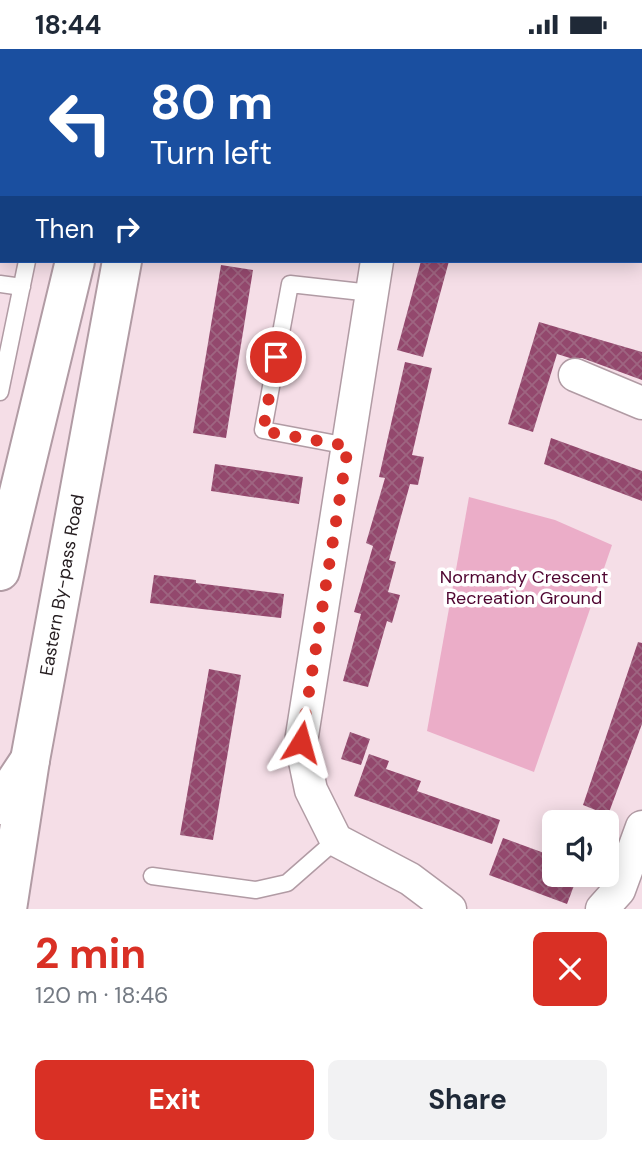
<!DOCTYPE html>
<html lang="en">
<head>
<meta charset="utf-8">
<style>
	body { margin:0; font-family:"DM Sans",sans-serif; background:#f2f2f3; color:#1f2937; height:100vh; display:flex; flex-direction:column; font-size:26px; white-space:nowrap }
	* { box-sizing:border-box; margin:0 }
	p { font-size:23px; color:#747a83 }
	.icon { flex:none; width:38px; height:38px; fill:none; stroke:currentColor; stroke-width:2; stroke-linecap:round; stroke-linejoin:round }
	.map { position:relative; height:860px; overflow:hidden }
	.drawer { display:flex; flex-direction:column; background:#fff; flex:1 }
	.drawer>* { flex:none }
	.hud { position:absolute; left:0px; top:0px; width:642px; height:214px; box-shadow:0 4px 18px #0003; background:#1a4fa0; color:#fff; overflow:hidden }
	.buttons { position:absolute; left:542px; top:761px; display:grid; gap:14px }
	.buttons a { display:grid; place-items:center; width:77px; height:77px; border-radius:10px; background:#fff; box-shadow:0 4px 18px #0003; font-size:35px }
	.pin { position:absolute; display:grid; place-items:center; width:60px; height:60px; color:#fff; margin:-30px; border:4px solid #fff; border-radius:50%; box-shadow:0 2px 7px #0007 }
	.me { position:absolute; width:77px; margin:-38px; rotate:8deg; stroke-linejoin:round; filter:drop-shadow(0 0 5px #0008) }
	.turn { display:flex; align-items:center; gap:24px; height:147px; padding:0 35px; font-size:32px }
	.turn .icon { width:91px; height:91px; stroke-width:2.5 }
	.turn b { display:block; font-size:49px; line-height:60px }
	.then { display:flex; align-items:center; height:66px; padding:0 35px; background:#0003; gap:14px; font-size:26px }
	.round { display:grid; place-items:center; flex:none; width:74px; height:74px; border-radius:10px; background:#f2f2f3 }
	.summary { display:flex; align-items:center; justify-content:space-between; height:119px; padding:0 35px }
	h1 { font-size:42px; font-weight:700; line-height:52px; color:#d93025 }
	.button { display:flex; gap:14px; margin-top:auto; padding:14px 35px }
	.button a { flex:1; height:80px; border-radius:10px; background:#d93025; color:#fff; font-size:28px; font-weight:700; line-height:80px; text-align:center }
	.button a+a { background:#f2f2f3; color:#1f2937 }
	.status { display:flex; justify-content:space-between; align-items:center; height:49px; padding:0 35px; background:#fff; direction:ltr }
	.status svg { height:19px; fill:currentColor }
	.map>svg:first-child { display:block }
</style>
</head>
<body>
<div class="status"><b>18:44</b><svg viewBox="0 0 49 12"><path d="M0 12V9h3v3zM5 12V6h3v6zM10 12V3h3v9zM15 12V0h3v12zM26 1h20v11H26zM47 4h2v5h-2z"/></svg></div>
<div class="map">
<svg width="642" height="860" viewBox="0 0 642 860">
	<defs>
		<pattern id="building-cross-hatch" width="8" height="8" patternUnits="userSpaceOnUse" patternTransform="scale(1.75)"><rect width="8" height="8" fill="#93486d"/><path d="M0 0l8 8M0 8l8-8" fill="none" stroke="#9e6581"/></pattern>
	</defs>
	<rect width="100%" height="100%" fill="#f5dee7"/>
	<path fill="#ebadc8" d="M469 448 555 471 612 496 534 723 427 682Z"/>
	<path fill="url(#building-cross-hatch)" d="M421 212H449L423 308 397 301Z
		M221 216 253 221 226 389 193 384Z
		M539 273 642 303V331L582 309H570L557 305 533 383 508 375Z
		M405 313 432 319 412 406 424 408 418 436 410 435 389 511 396 513 388 543 400 546 392 574 387 572 368 638 343 632 361 565 354 563 373 497 366 494 385 429 379 428Z
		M551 389 642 422V452L544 415Z
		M215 415 303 428 299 455 211 442Z
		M154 526 196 531V534L284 545 281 569 150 554Z
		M638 593 642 594V675L608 766 583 756Z
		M209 620 241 626 213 791 180 786Z
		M350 683 370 690 361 716 341 710Z
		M369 705 389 712 386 720 421 732 417 742 500 771 492 795 354 747Z
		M503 789 555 808V826H578L567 855 489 826Z"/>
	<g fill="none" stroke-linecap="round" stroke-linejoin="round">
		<defs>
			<path id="service" d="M77 2V0
				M396 2 397 0
				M0 235 22 238
				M0 343 27 212
				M348 397 263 381 290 235 371 244
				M152 827 256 841 287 834 336 791"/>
			<path id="minor" d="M640 136H642
				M377 212 301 693 311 741 336 791 410 830 450 860
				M575 326 642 354
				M602 860 619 841 642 778"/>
			<path id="tertiary" d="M0 756 30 711"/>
			<path id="trunk" d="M126 2 127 0
				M161 2V0
				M0 522 75 212
				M7 860 30 711 122 212"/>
		</defs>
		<use href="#service" stroke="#b19ba4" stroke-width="19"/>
		<use href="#minor" stroke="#b19ba4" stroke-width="35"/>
		<use href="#tertiary" stroke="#b19ba4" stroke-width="42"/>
		<use href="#trunk" stroke="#b19ba4" stroke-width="42"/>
		<use href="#service" stroke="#fff" stroke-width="16"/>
		<use href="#minor" stroke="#fff" stroke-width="32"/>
		<use href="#tertiary" stroke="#fff" stroke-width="38"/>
		<use href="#trunk" stroke="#fff" stroke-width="38"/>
	</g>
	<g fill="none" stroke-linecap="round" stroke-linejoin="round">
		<path stroke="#d93025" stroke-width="12" stroke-dasharray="0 21.6" d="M276 308 263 382 348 397 301 693"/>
	</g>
	<g text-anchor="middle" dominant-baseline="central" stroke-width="7" stroke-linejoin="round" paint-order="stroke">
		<g font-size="18" fill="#4f0531" stroke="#fff">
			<text x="524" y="528">Normandy Crescent<tspan x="524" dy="21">Recreation Ground</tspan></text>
		</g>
		<g font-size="18" fill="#251d20" stroke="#fff">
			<text transform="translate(62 536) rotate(-80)">Eastern By-pass Road</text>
		</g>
	</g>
</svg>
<div class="buttons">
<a><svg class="icon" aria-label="sound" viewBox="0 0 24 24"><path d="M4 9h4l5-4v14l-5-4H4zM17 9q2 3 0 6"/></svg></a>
</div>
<div class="pin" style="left:276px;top:308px;background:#d93025"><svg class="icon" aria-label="arrive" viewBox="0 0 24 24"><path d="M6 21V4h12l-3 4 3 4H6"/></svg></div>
<svg class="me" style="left:301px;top:693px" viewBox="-20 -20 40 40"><path d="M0-17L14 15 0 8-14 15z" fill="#d93025" stroke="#fff" stroke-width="4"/></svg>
<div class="hud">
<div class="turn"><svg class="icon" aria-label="left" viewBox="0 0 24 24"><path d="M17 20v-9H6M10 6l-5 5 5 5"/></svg><div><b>80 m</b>Turn left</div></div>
<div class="then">Then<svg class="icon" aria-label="right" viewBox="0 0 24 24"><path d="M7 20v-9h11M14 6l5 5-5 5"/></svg></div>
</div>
</div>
<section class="drawer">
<div class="summary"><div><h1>2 min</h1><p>120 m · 18:46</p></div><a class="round" style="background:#d93025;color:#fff"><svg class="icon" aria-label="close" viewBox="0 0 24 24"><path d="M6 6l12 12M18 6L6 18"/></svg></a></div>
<div class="button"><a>Exit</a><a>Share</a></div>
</section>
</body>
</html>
